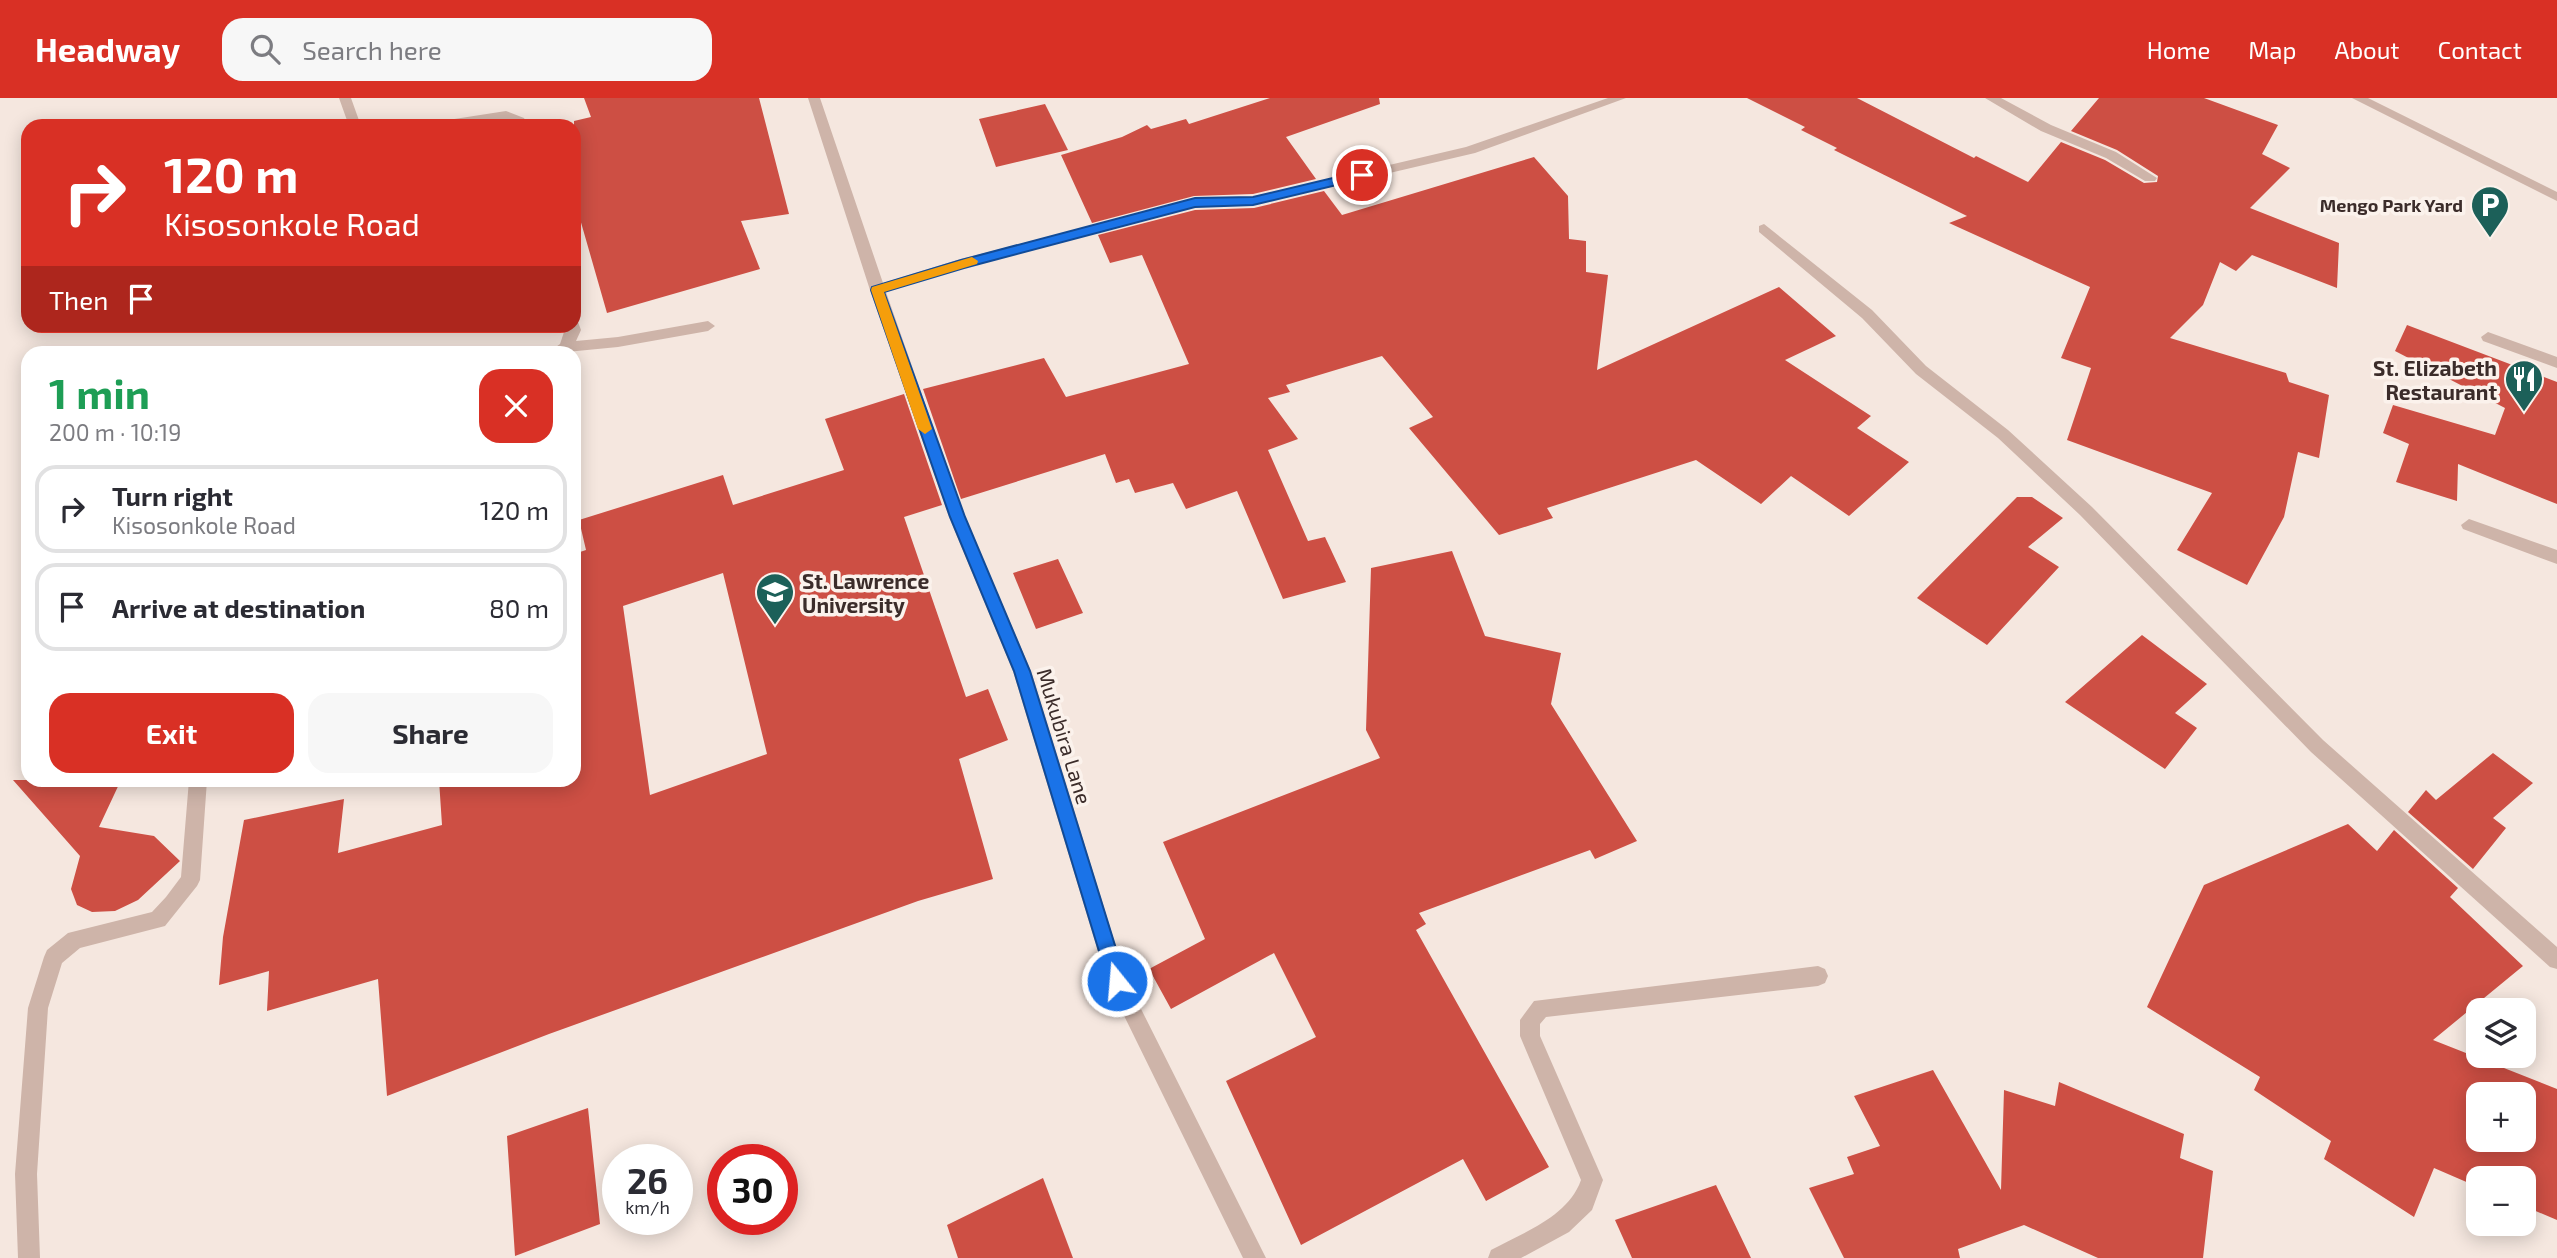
<!DOCTYPE html>
<html lang="en">
<head>
<meta charset="utf-8">
<style>
	body { margin:0; font-family:"Exo 2",sans-serif; background:#f7f7f7; color:#2b2b33; height:100vh; display:flex; flex-direction:column; font-size:26px; white-space:nowrap }
	* { box-sizing:border-box; margin:0 }
	p { font-size:23px; color:#7c7c81 }
	.icon { flex:none; width:38px; height:38px; fill:none; stroke:currentColor; stroke-width:2; stroke-linecap:round; stroke-linejoin:round }
	.map { position:relative; flex:1; overflow:hidden }
	.drawer { position:absolute; left:21px; top:248px; width:560px; height:441px; display:flex; flex-direction:column; background:#fff; border-radius:21px; box-shadow:0 4px 18px #0003 }
	.drawer>* { flex:none }
	.banner { position:absolute; left:21px; top:21px; width:560px; height:214px; border-radius:21px; box-shadow:0 4px 18px #0003; background:#d93025; color:#fff; overflow:hidden }
	.buttons { position:absolute; left:2466px; top:900px; display:grid; gap:14px }
	.buttons a { display:grid; place-items:center; width:70px; height:70px; border-radius:14px; background:#fff; box-shadow:0 4px 18px #0003; font-size:35px }
	.speed { position:absolute; left:602px; top:1046px; display:flex; gap:14px; font-size:35px; font-weight:700; text-align:center }
	.speed>* { display:grid; place-content:center; width:91px; height:91px; border-radius:50%; background:#fff; box-shadow:0 4px 18px #0003; line-height:1 }
	.speed small { font-size:18px; font-weight:400 }
	.speed .limit { border:10px solid #d22; background:#fff; color:#111 }
	.pin { position:absolute; display:grid; place-items:center; width:60px; height:60px; color:#fff; margin:-30px; border:4px solid #fff; border-radius:50%; box-shadow:0 2px 7px #0007 }
	.me { position:absolute; width:77px; margin:-38px; rotate:343deg; stroke-linejoin:round; filter:drop-shadow(0 0 5px #0008) }
	.turn { display:flex; align-items:center; gap:24px; height:147px; padding:0 28px; font-size:32px }
	.turn .icon { width:91px; height:91px; stroke-width:2.5 }
	.turn b { display:block; font-size:49px; line-height:60px }
	.then { display:flex; align-items:center; height:66px; padding:0 28px; background:#0003; gap:14px; font-size:26px }
	.round { display:grid; place-items:center; flex:none; width:74px; height:74px; border-radius:21px; background:#f7f7f7 }
	.headline { display:flex; align-items:center; justify-content:space-between; height:119px; padding:0 28px }
	h1 { font-size:42px; font-weight:700; line-height:52px; color:#1e9e55 }
	.cta { display:flex; gap:14px; margin-top:auto; padding:14px 28px }
	.cta a { flex:1; height:80px; border-radius:21px; background:#d93025; color:#fff; font-size:28px; font-weight:700; line-height:80px; text-align:center }
	.cta a+a { background:#f7f7f7; color:#2b2b33 }
	ul { padding:0; list-style:none }
	li { display:flex; align-items:center; gap:21px; height:88px; margin:0 14px 10px; padding:0 14px; border:4px solid #e1e1e2; border-radius:21px }
	li div { flex:1 }
	li b { display:block; font-size:26px }
	li em { font-style:normal }
	header { display:flex; align-items:center; gap:42px; box-sizing:border-box; height:98px; padding:0 35px; background:#d93025; color:#fff }
	header strong { font-size:33px }
	nav { display:flex; gap:38px; margin-inline-start:auto; font-size:24px }
	.search { width:490px; height:63px; background:#f7f7f7; display:flex; align-items:center; gap:18px; box-sizing:border-box; padding:0 24px; border-radius:21px; color:#7c7c81; font-size:26px }
	.map>svg:first-child { display:block }
</style>
</head>
<body>
<header>
<strong>Headway</strong>
<div class="search"><svg class="icon" aria-label="search" viewBox="0 0 24 24"><circle cx="10" cy="10" r="6"/><path d="M15 15l6 6"/></svg>Search here</div>
<nav><a>Home</a><a>Map</a><a>About</a><a>Contact</a></nav>
</header>
<div class="map">
<svg width="2557" height="1160" viewBox="0 0 2557 1160">
	<rect width="100%" height="100%" fill="#f5e7df"/>
	<path fill="#cd4f44" fill-rule="evenodd" d="M584 0H759L789 116 741 123 760 171 607 215 574 100V23L591 19Z
		M1270 0H1379L1380 6 1286 39 1316 81 1253 96 1194 98 1092 125 1061 57 1122 39 1147 27 1151 31 1186 21 1189 26Z
		M1747 0H1857L1974 60 1976 58 2028 84 2061 44 2105 62 2144 85 2157 84 2158 78 2117 52 2071 33 2099 0H2204L2278 27 2262 56 2290 70 2250 110 2339 145 2337 190 2252 157 2236 173 2220 164 2203 207 2170 240 2286 275 2289 284 2329 297 2319 360 2298 354 2284 419 2247 487 2177 452 2212 395 2067 342 2091 270 2061 260 2090 189 1949 125 1967 118 1834 52 1837 50 1801 32 1805 29Z
		M1045 6 1068 52 996 69 979 21Z
		M1534 59 1568 98 1569 141 1586 143V174L1608 177 1597 272 1779 189 1836 238 1785 262 1871 318 1857 330 1909 364 1849 418 1791 378 1761 406 1696 362 1547 410 1553 420 1499 437 1409 330 1433 319 1382 258 1286 287 1290 294 1268 300 1298 341 1268 352 1308 443 1325 439 1346 484 1283 501 1237 393 1186 411 1173 385 1135 395 1129 381 1116 385 1105 356 961 401 923 291 1044 260 1066 299 1189 266 1142 157 1110 165 1098 137 1195 112 1254 110 1324 93 1342 117Z
		M2407 227 2557 284V406L2458 366 2457 403 2396 384 2409 346 2383 335 2393 307 2495 337 2505 310 2395 253Z
		M904 296 942 407 904 419 966 599 988 591 1008 642 959 661 993 781 918 803 549 936 387 998 378 881 267 913 269 873 219 887 223 839 244 722 344 701 338 755 442 727 439 682H574V456L586 452 579 422 723 377 733 407 844 372 825 321ZM723 475 767 656 650 697 623 508Z
		M2017 399H2032L2063 420 2028 449 2059 469 1987 547 1917 500Z
		M1452 453 1485 538 1561 555 1551 606 1637 743 1595 761 1590 752 1419 815 1426 826 1416 832 1549 1069 1486 1103 1463 1061 1301 1147 1226 983 1316 939 1274 855 1171 911 1149 871 1205 841 1163 744 1380 660 1366 632 1371 470Z
		M1058 461 1083 515 1036 531 1013 475Z
		M2142 537 2207 586 2175 615 2197 630 2165 671 2065 604Z
		M2493 655 2533 685 2493 720 2506 730 2473 771 2408 714 2426 692 2436 702Z
		M13 682H121L99 729 154 738 180 763 138 802 115 813 92 814 77 807 71 791 80 758Z
		M2348 726 2377 753 2394 732 2458 790 2450 799 2523 868 2433 942 2557 991V1122L2524 1108V1080H2478V1089L2434 1070 2414 1119 2324 1061 2331 1043 2254 992 2260 979 2147 909 2204 787ZM2478 996H2524V1041H2478Z
		M1933 972 2001 1092 2004 992 2055 1008 2059 984 2184 1036 2180 1060 2213 1073 2203 1160H2098L2024 1127 1958 1151 1960 1160H1844L1809 1090 1854 1076 1847 1059 1880 1048 1854 998Z
		M588 1010 600 1126 515 1158 507 1038Z
		M1043 1080 1073 1160H958L947 1127Z
		M1716 1087 1751 1160H1632L1615 1122Z"/>
	<g fill="none" stroke-linecap="round" stroke-linejoin="round">
		<path fill="#ceb4a9" fill-rule="evenodd" d="M339 0H351L361 28H349Z
			M808 0H820L883 185 961 161 1195 101 1253 99 1466 49 1608 0H1626L1475 55 1253 107 1195 109 964 170 886 194 965 419 1031 573 1126 881 1266 1160H1243L1107 883 1013 573 949 419 870 192Z
			M1985 0H2001L2051 27 2116 54 2157 80 2155 83H2145L2106 60 2041 33Z
			M2352 0H2368L2557 94V103Z
			M506 13 524 20 528 28H516L504 21 461 28H429L435 24Z
			M1764 126 1872 212 1926 268 2008 332 2092 409 2323 642 2557 849V871L2550 869 2311 654 2080 417 1998 340 1916 276 1862 220 1759 134V128Z
			M574 223 578 224 581 232 576 243 618 239 708 223 715 228 708 233 618 249 546 256 560 246 566 228H574Z
			M2488 234 2557 259V270L2483 243 2481 239Z
			M2469 421 2557 452V466L2463 431 2461 427Z
			M189 682H207L200 782 197 788 165 828 80 850 62 865 48 910 37 1076 40 1160H18L15 1076 28 910 44 859 47 852 68 835 152 814 166 799 181 779Z
			M1818 868 1825 871 1828 878 1825 885 1818 888 1546 919 1540 926V938L1603 1082 1592 1112 1569 1134 1521 1160H1488L1491 1152C1524 1134 1568 1119 1581 1082L1520 938V922L1534 903Z"/>
	</g>
	<path fill="#1a73e8" stroke="#114b97" stroke-width="2" d="M1362 73 1366 74V80L1253 107 1195 109 964 170 884 194 965 419 1030 573 1126 883 1123 889 1117 892 1110 889 1108 883 1014 573 950 419 871 192 872 189 961 162 1195 100 1253 99Z"/>
	<path fill="#f59e0b" d="M972 159 978 163 977 166 884 194 932 331 925 336 918 331 871 192 872 189Z"/>
	<defs>
		<symbol id="parking-pin" viewBox="-11 -11 22 30"><path d="M0 17L-7.5 6A9.5 9.5 0 1 1 7.5 6Z" fill="#1c6059" stroke="#fbf2ec"/><path d="M-3.5-5.5H1a3.5 3.5 0 0 1 0 7H-1V5.5H-3.5ZM-1-3.4V-.6H.8a1.4 1.4 0 0 0 0-2.8Z" fill="#fff"/></symbol>
		<symbol id="restaurant-pin" viewBox="-11 -11 22 30"><path d="M0 17L-7.5 6A9.5 9.5 0 1 1 7.5 6Z" fill="#1c6059" stroke="#fbf2ec"/><path d="M-5-6h1v4h1v-4h1v4h1v-4h1v5L-1.5 .5V6h-2V.5L-5-1ZM5-6V6H3V1.5H1.5Q1.5-4 5-6Z" fill="#fff"/></symbol>
		<symbol id="university-pin" viewBox="-11 -11 22 30"><path d="M0 17L-7.5 6A9.5 9.5 0 1 1 7.5 6Z" fill="#1c6059" stroke="#fbf2ec"/><path d="M0-5L7-2L0 1L-7-2ZM-4 1L0 2.5L4 1V4Q0 6-4 4Z" fill="#fff"/></symbol>
	</defs>
	<g fill-rule="evenodd">
		<use href="#parking-pin" x="2468" y="85" width="44" height="60"/>
		<use href="#restaurant-pin" x="2502" y="259" width="44" height="60"/>
		<use href="#university-pin" x="753" y="472" width="44" height="60"/>
	</g>
	<g text-anchor="middle" dominant-baseline="central" stroke-width="7" stroke-linejoin="round" paint-order="stroke">
		<g font-size="18" font-weight="bold" fill="#3b2c2a" stroke="#fbf2ec" text-anchor="end">
			<text x="2463" y="107">Mengo Park Yard</text>
		</g>
		<g font-size="21" font-weight="bold" fill="#3b2c2a" stroke="#fbf2ec" text-anchor="end">
			<text x="2497" y="269">St. Elizabeth<tspan x="2497" dy="24">Restaurant</tspan></text>
			<text x="802" y="482" text-anchor="start">St. Lawrence<tspan x="802" dy="24">University</tspan></text>
		</g>
		<g font-size="21" fill="#3b2c2a" stroke="#fbf2ec">
			<text transform="translate(1065 638) rotate(73)">Mukubira Lane</text>
		</g>
	</g>
</svg>
<div class="buttons">
<a><svg class="icon" aria-label="layers" viewBox="0 0 24 24"><path d="M12 4l9 5-9 5-9-5zM3 14l9 5 9-5"/></svg></a>
<a>+</a>
<a>−</a>
</div>
<div class="speed"><div>26<small>km/h</small></div><div class="limit">30</div></div>
<div class="pin" style="left:1362px;top:77px;background:#d93025"><svg class="icon" aria-label="arrive" viewBox="0 0 24 24"><path d="M6 21V4h12l-3 4 3 4H6"/></svg></div>
<svg class="me" style="left:1117px;top:883px" viewBox="-20 -20 40 40"><circle r="17" fill="#1a73e8" stroke="#fff" stroke-width="3"/><path d="M0-11L8 9 0 5-8 9z" fill="#fff"/></svg>
<div class="banner">
<div class="turn"><svg class="icon" aria-label="right" viewBox="0 0 24 24"><path d="M7 20v-9h11M14 6l5 5-5 5"/></svg><div><b>120 m</b>Kisosonkole Road</div></div>
<div class="then">Then<svg class="icon" aria-label="arrive" viewBox="0 0 24 24"><path d="M6 21V4h12l-3 4 3 4H6"/></svg></div>
</div>
<section class="drawer">
<div class="headline"><div><h1>1 min</h1><p>200 m · 10:19</p></div><a class="round" style="background:#d93025;color:#fff"><svg class="icon" aria-label="close" viewBox="0 0 24 24"><path d="M6 6l12 12M18 6L6 18"/></svg></a></div>
<ul>
<li><svg class="icon" aria-label="right" viewBox="0 0 24 24"><path d="M7 20v-9h11M14 6l5 5-5 5"/></svg><div><b>Turn right</b><p>Kisosonkole Road</p></div><em>120 m</em></li>
<li><svg class="icon" aria-label="arrive" viewBox="0 0 24 24"><path d="M6 21V4h12l-3 4 3 4H6"/></svg><div><b>Arrive at destination</b></div><em>80 m</em></li>
</ul>
<div class="cta"><a>Exit</a><a>Share</a></div>
</section>
</div>
</body>
</html>
